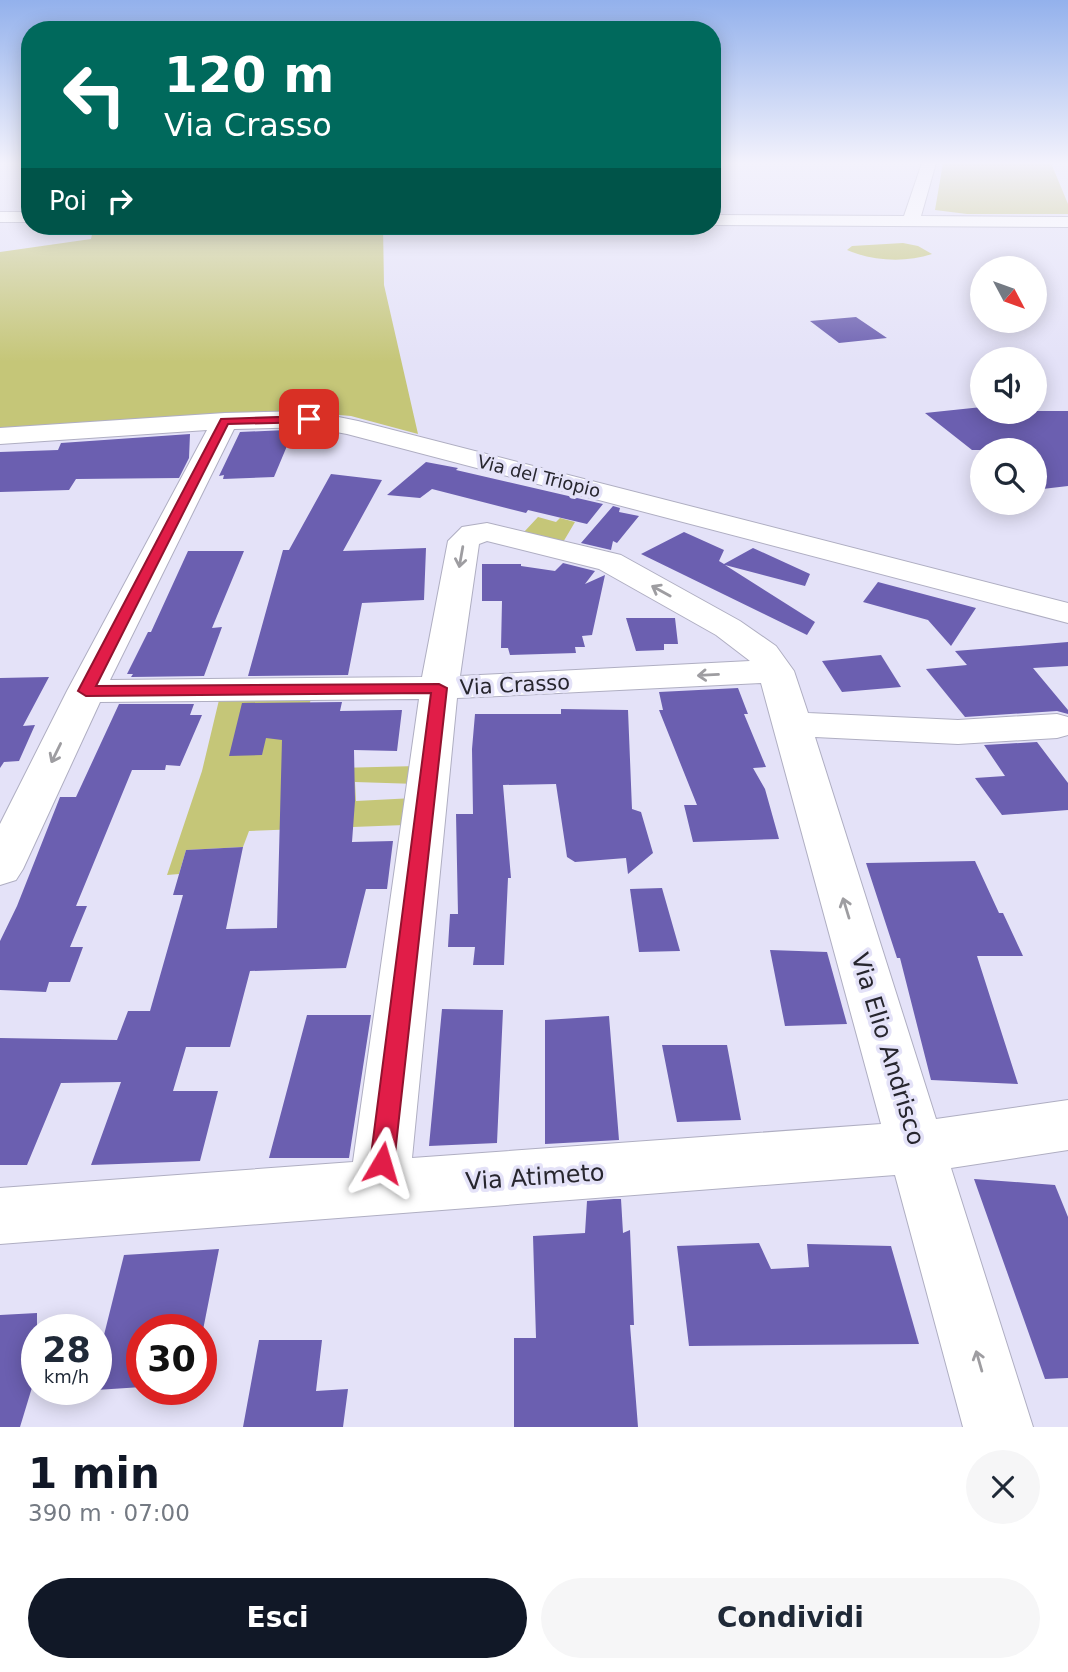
<!DOCTYPE html>
<html lang="it">
<head>
<meta charset="utf-8">
<style>
	body { margin:0; font-family:"DejaVu Sans",sans-serif; background:#f6f6f7; color:#1f2937; height:100vh; display:flex; flex-direction:column; font-size:26px; white-space:nowrap }
	* { box-sizing:border-box; margin:0 }
	p { font-size:23px; color:#747a83 }
	.icon { flex:none; width:38px; height:38px; fill:none; stroke:currentColor; stroke-width:2; stroke-linecap:round; stroke-linejoin:round }
	.map { position:relative; height:1427px; overflow:hidden }
	.details { display:flex; flex-direction:column; background:#fff; flex:1 }
	.details>* { flex:none }
	.hud { position:absolute; left:21px; top:21px; width:700px; height:214px; border-radius:28px; box-shadow:0 4px 18px #0003; background:#00695c; color:#fff; overflow:hidden }
	.needle { width:46px; rotate:131deg }
	.buttons { position:absolute; left:970px; top:256px; display:grid; gap:14px }
	.buttons a { display:grid; place-items:center; width:77px; height:77px; border-radius:50%; background:#fff; box-shadow:0 4px 18px #0003; font-size:35px }
	.speed { position:absolute; left:21px; top:1314px; display:flex; gap:14px; font-size:35px; font-weight:700; text-align:center }
	.speed>* { display:grid; place-content:center; width:91px; height:91px; border-radius:50%; background:#fff; box-shadow:0 4px 18px #0003; line-height:1 }
	.speed small { font-size:18px; font-weight:400 }
	.speed .limit { border:10px solid #d22; background:#fff; color:#111 }
	.pin { position:absolute; display:grid; place-items:center; width:60px; height:60px; color:#fff; margin:-30px; border-radius:14px; box-shadow:0 4px 10px #0006 }
	.me { position:absolute; width:77px; margin:-38px; rotate:7deg; stroke-linejoin:round; filter:drop-shadow(0 0 5px #0008) }
	.turn { display:flex; align-items:center; gap:24px; height:147px; padding:0 28px; font-size:32px }
	.turn .icon { width:91px; height:91px; stroke-width:2.5 }
	.turn b { display:block; font-size:49px; line-height:60px }
	.then { display:flex; align-items:center; height:66px; padding:0 28px; background:#0003; gap:14px; font-size:26px }
	.round { display:grid; place-items:center; flex:none; width:74px; height:74px; border-radius:37px; background:#f6f6f7 }
	.summary { display:flex; align-items:center; justify-content:space-between; height:119px; padding:0 28px }
	h1 { font-size:42px; font-weight:600; line-height:52px; color:#111827 }
	.button { display:flex; gap:14px; margin-top:auto; padding:14px 28px }
	.button a { flex:1; height:80px; border-radius:42px; background:#111827; color:#fff; font-size:28px; font-weight:600; line-height:80px; text-align:center }
	.button a+a { background:#f6f6f7; color:#1f2937 }
	.map>svg:first-child { display:block }
</style>
</head>
<body>
<div class="map">
<svg width="1068" height="1427" viewBox="0 0 1068 1427">
	<rect width="100%" height="100%" fill="#e4e2f8"/>
	<path fill="#c5c678" d="M943 163H1051L1068 204V214H967L935 210Z
		M94 226H383L384 285 418 434 351 416 306 412 0 431V252L91 239Z
		M903 243 918 246 932 254C905 263 872 261 847 250L852 246Z
		M538 517 556 522 560 518 575 522 562 544 524 532Z
		M311 698 295 769 418 766 417 784 355 782 356 801 414 798 405 825 249 831 243 847 186 850 179 874 167 875 202 771 219 700Z"/>
	<path fill="#6b5fb0" d="M856 317 887 338 839 343 810 321Z
		M982 407V411H1068V486L1034 490V450H972L925 413Z
		M286 430V434H292L274 477 223 479 224 475 219 476 240 432Z
		M190 434 189 458 179 478 76 479 69 490 0 492V452L58 450 61 443Z
		M426 462 458 468 456 470 603 504 587 524 528 510 526 513 432 489 420 498 387 495Z
		M331 474 382 480 343 551 426 548 424 600 362 603 348 675 248 676 283 550H289Z
		M613 506 620 508 619 512 639 516 617 543 613 541 611 550 581 543Z
		M684 532 724 550 719 561 724 564 753 548 810 574 805 586 725 565 815 622 807 635 641 554Z
		M188 551H244L212 628 222 627 204 676 131 677 133 674H127L148 632H151Z
		M563 563 595 571 585 584 605 575 592 635 582 636 585 647H575L576 653 510 655 508 648H501L502 601H482V564H521V566L555 571Z
		M878 582 976 608 951 646 928 620 863 602Z
		M626 618H675L678 644H664V650L636 651Z
		M1068 642V666L1033 668 1068 710V714L1057 711 965 717 926 669 967 665 955 651Z
		M881 655 901 687 842 692 822 661Z
		M49 677 23 726 35 725 19 761 4 762 0 768V678Z
		M738 688 748 714H744L766 767 753 768 765 789 779 839 693 842 684 805H697L659 710H663L659 692Z
		M342 702 340 711 402 710 397 751 354 750 355 801 352 842 393 841 387 889H366L346 968 250 971 230 1047H186L173 1091H218L200 1161 91 1165 121 1082 61 1083 27 1165H0V1038L117 1040 128 1011H150L183 895H173L186 850 243 847 226 929 277 928 282 740 266 738 262 755 229 756 242 703Z
		M119 704H194L190 715H202L180 766 166 765 165 770H132L76 906H87L70 947H83L70 982H49L46 992 0 990V941L17 906 60 797H76Z
		M561 709 628 710 632 809 641 812 653 853 628 874 626 858 575 862 567 857 556 784 503 785 511 878H508L504 965H473L475 947H448L450 914H458L456 814H473L472 749 475 714H561Z
		M1037 742 1068 783V810L1002 815 975 778 1005 776 984 745Z
		M975 861 999 913H1003L1023 956H977L1018 1084 931 1080 900 958H897L866 863Z
		M662 888 680 951 639 952 630 889Z
		M770 950 827 952 847 1024 785 1026Z
		M442 1009 503 1010 497 1143 429 1146Z
		M307 1015H371L349 1158H269Z
		M609 1016 619 1140 545 1144V1020Z
		M662 1045H727L741 1120 677 1122Z
		M974 1179 1055 1185 1068 1217V1378L1045 1379Z
		M614 1199H621L623 1233 630 1230 634 1325H630L638 1427H514V1338H536L533 1236 585 1233 587 1201Z
		M759 1243 771 1269 809 1267 807 1244 891 1246 919 1344 689 1346 677 1246Z
		M219 1249 203 1330H142V1387L96 1390V1367L124 1255Z
		M37 1313V1371L20 1427H0V1315Z
		M259 1340H322L316 1391 348 1389 343 1427H243Z"/>
	<g fill="none" stroke-linecap="round" stroke-linejoin="round">
		<defs>
			<path id="minor" d="M922 163H936L921 216 1068 217V227L712 225V215L904 216Z
				M0 212H30V222H0Z
				M309 411 358 421 1068 603V623L347 434 309 427 234 429 110 680 422 677 448 541 462 527 487 523 621 555 740 621 776 646 794 671 808 713 958 720 1057 714 1068 717V735L1057 738 958 744 815 737 936 1119 1068 1100V1150L951 1168 1033 1427H963L895 1175 0 1244V1188L353 1162 419 699 100 702 23 869 16 880 0 885V824L67 691 207 430 0 444V428L225 413ZM487 541 599 569 716 635 750 661 460 676 479 544ZM761 683 881 1124 412 1158 457 698Z"/>
		</defs>
		<use href="#minor" stroke="#afaec2" stroke-width="2"/>
		<use href="#minor" fill="#fff" fill-rule="evenodd"/>
	</g>
	<defs><path id="oneway-shaft" d="M-6 0H5M1.5-3L5.5 0L1.5 3" fill="none" stroke-width="1.6" stroke-linecap="round" stroke-linejoin="round" transform="scale(1.75)"/></defs>
	<g stroke="#9e9da1">
		<use href="#oneway-shaft" transform="translate(461 557) rotate(100)"/>
		<use href="#oneway-shaft" transform="translate(661 591) rotate(-151)"/>
		<use href="#oneway-shaft" transform="translate(708 675) rotate(177)"/>
		<use href="#oneway-shaft" transform="translate(56 753) rotate(116)"/>
		<use href="#oneway-shaft" transform="translate(846 908) rotate(-107)"/>
		<use href="#oneway-shaft" transform="translate(979 1361) rotate(-106)"/>
	</g>
	<linearGradient id="sky" x2="0" y2="1"><stop stop-color="#93b1ec"/><stop offset="0.45" stop-color="#f3f2fc"/><stop offset="1" stop-color="#f3f2fc" stop-opacity="0"/></linearGradient>
	<rect width="1068" height="362" fill="url(#sky)"/>
	<path fill="#e11d48" stroke="#92132f" stroke-width="2" d="M309 416 313 417V422L228 424 96 686 439 684 447 688 394 1163 390 1170 382 1174 373 1170 370 1163 431 693 86 696 78 691 221 419Z"/>
	<g text-anchor="middle" dominant-baseline="central" stroke-width="7" stroke-linejoin="round" paint-order="stroke">
		<g font-size="18" fill="#27262e" stroke="#e4e2f8">
			<text transform="translate(539 476) rotate(14)">Via del Triopio</text>
		</g>
		<g font-size="21" fill="#27262e" stroke="#e4e2f8">
			<text transform="translate(515 685) rotate(-3)">Via Crasso</text>
		</g>
		<g font-size="24" fill="#27262e" stroke="#e4e2f8">
			<text transform="translate(888 1049) rotate(73)">Via Elio Andrisco</text>
			<text transform="translate(535 1177) rotate(-4)">Via Atimeto</text>
		</g>
	</g>
</svg>
<div class="buttons">
<a><svg class="needle" viewBox="-14 -14 28 28"><path d="M0-13l5 13h-10z" fill="#e53935"/><path d="M0 13l5-13h-10z" fill="#747a83"/></svg></a>
<a><svg class="icon" aria-label="sound" viewBox="0 0 24 24"><path d="M4 9h4l5-4v14l-5-4H4zM17 9q2 3 0 6"/></svg></a>
<a><svg class="icon" aria-label="search" viewBox="0 0 24 24"><circle cx="10" cy="10" r="6"/><path d="M15 15l6 6"/></svg></a>
</div>
<div class="speed"><div>28<small>km/h</small></div><div class="limit">30</div></div>
<div class="pin" style="left:309px;top:419px;background:#d93025"><svg class="icon" aria-label="arrive" viewBox="0 0 24 24"><path d="M6 21V4h12l-3 4 3 4H6"/></svg></div>
<svg class="me" style="left:382px;top:1163px" viewBox="-20 -20 40 40"><path d="M0-17L14 15 0 8-14 15z" fill="#e11d48" stroke="#fff" stroke-width="4"/></svg>
<div class="hud">
<div class="turn"><svg class="icon" aria-label="left" viewBox="0 0 24 24"><path d="M17 20v-9H6M10 6l-5 5 5 5"/></svg><div><b>120 m</b>Via Crasso</div></div>
<div class="then">Poi<svg class="icon" aria-label="right" viewBox="0 0 24 24"><path d="M7 20v-9h11M14 6l5 5-5 5"/></svg></div>
</div>
</div>
<section class="details">
<div class="summary"><div><h1>1 min</h1><p>390 m · 07:00</p></div><a class="round"><svg class="icon" aria-label="close" viewBox="0 0 24 24"><path d="M6 6l12 12M18 6L6 18"/></svg></a></div>
<div class="button"><a>Esci</a><a>Condividi</a></div>
</section>
</body>
</html>
